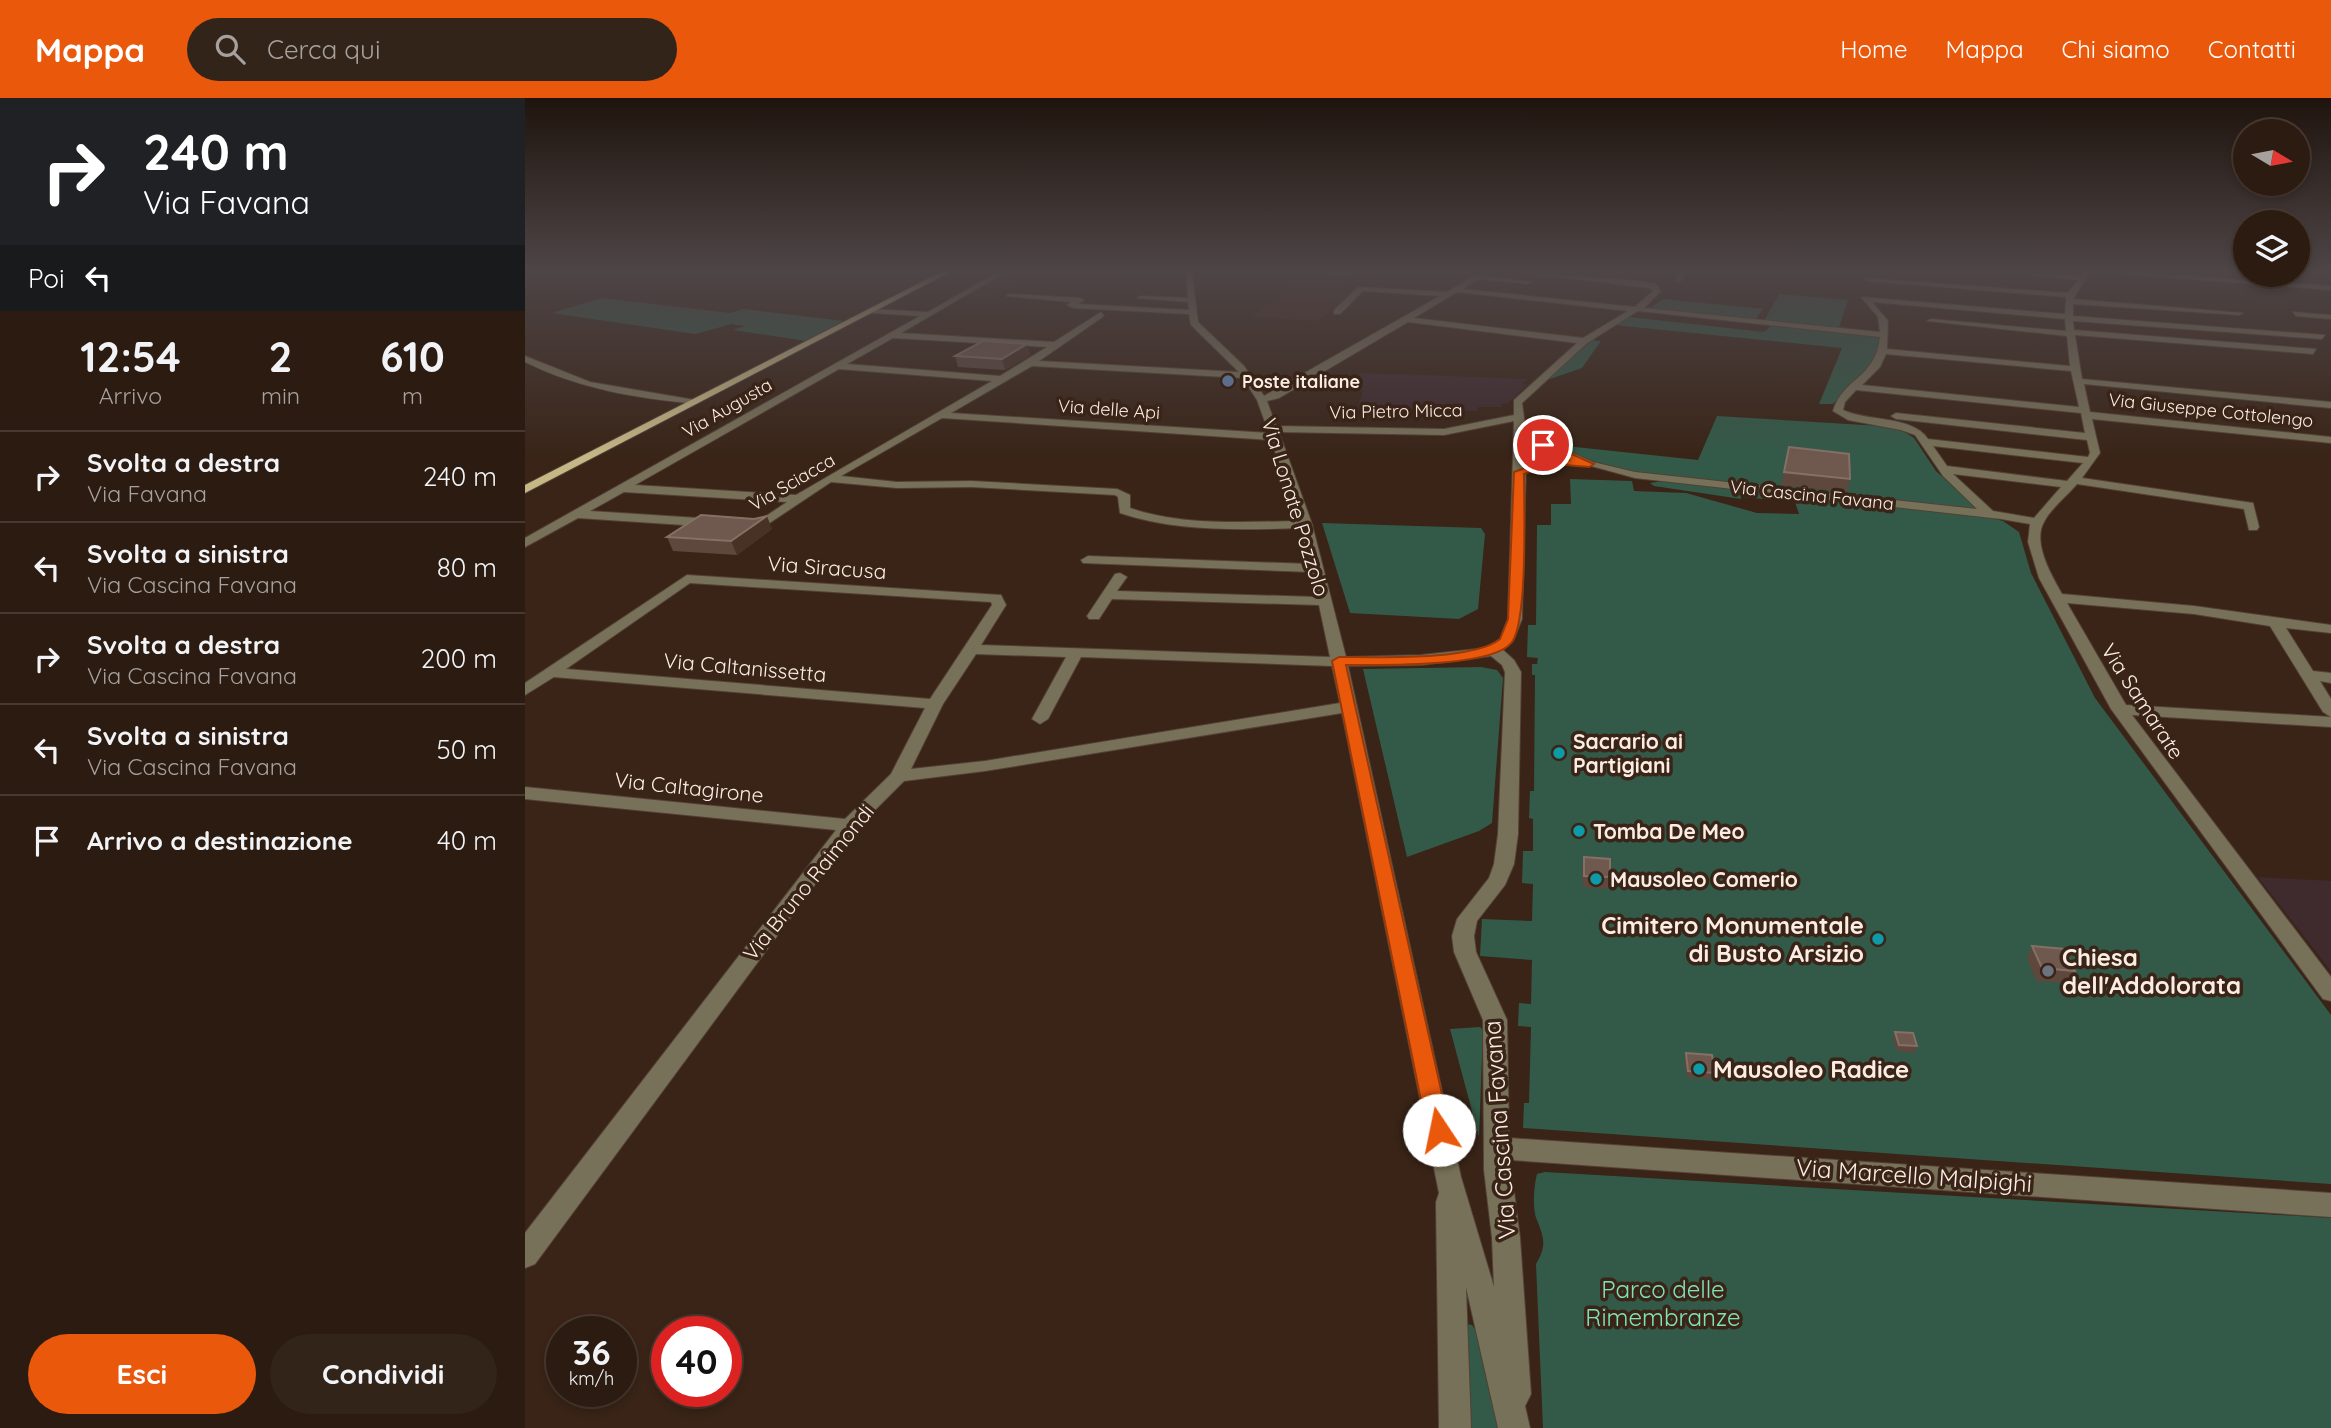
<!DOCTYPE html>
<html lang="it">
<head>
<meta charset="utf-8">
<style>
	body { margin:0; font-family:Quicksand,sans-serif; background:#33241a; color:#f1f3f6; height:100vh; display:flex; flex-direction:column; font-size:26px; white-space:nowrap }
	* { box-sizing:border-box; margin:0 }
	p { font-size:23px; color:#a6a19f }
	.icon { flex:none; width:38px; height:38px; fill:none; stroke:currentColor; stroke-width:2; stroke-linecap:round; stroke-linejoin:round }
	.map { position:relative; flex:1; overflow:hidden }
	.side { display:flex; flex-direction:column; background:#2b1b11; width:525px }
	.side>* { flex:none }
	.hud { background:#202124; color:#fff; overflow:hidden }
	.needle { width:46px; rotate:100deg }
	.controls { position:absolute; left:1708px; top:21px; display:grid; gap:14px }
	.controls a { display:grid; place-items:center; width:77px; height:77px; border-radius:50%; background:#2b1b11; box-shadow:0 4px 10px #0003,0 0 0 2px #473931; font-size:35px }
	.speed { position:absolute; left:21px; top:1218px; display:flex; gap:14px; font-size:35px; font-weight:700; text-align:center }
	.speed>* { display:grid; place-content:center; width:91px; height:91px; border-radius:50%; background:#2b1b11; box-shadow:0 4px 10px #0003,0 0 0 2px #473931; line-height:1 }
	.speed small { font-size:18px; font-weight:400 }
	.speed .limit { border:10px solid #d22; background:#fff; color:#111 }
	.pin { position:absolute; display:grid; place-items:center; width:60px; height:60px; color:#fff; margin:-30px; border:4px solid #fff; border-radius:50%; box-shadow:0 2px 7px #0007 }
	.me { position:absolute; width:77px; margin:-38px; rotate:349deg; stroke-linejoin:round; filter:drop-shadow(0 0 5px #0008) }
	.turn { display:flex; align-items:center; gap:24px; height:147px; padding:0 28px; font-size:32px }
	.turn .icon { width:91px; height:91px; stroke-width:2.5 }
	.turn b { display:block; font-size:49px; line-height:60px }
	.then { display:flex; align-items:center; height:66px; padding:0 28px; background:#0003; gap:14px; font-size:26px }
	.eta { display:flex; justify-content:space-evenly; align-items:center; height:119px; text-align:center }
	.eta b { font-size:42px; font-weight:700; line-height:49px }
	.button { display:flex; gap:14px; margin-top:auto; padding:14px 28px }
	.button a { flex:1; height:80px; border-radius:42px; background:#ea580c; color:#fff; font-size:28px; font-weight:700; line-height:80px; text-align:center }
	.button a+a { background:#33241a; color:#f1f3f6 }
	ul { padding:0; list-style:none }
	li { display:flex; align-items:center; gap:21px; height:91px; padding:0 28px; border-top:2px solid #473931 }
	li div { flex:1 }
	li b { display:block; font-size:26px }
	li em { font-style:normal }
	header { display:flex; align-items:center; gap:42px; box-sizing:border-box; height:98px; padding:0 35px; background:#ea580c; color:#fff }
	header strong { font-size:33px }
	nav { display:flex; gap:38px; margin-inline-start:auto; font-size:24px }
	.search { width:490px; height:63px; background:#33241a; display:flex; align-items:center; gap:18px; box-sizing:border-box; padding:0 24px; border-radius:38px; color:#a6a19f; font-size:26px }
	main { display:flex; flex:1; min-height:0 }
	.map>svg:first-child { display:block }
</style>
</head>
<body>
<header>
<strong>Mappa</strong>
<div class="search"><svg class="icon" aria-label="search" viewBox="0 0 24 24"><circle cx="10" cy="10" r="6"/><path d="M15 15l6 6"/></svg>Cerca qui</div>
<nav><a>Home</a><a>Mappa</a><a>Chi siamo</a><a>Contatti</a></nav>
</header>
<main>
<section class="side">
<div class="hud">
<div class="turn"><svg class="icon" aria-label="right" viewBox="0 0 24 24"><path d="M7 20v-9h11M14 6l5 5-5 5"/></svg><div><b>240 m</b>Via Favana</div></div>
<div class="then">Poi<svg class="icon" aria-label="left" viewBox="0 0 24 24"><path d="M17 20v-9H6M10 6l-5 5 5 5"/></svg></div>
</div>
<div class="eta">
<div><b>12:54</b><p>Arrivo</p></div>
<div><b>2</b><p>min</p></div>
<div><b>610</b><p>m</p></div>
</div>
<ul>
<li><svg class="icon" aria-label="right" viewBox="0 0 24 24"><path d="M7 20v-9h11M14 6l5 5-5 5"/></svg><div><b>Svolta a destra</b><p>Via Favana</p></div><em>240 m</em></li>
<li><svg class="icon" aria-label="left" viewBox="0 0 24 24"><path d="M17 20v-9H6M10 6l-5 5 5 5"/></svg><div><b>Svolta a sinistra</b><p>Via Cascina Favana</p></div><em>80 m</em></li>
<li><svg class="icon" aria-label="right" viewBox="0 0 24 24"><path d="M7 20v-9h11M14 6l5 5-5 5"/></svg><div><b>Svolta a destra</b><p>Via Cascina Favana</p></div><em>200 m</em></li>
<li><svg class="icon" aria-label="left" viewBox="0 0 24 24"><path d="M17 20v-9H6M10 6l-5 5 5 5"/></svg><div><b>Svolta a sinistra</b><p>Via Cascina Favana</p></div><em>50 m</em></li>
<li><svg class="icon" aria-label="arrive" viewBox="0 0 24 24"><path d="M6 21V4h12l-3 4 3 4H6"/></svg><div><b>Arrivo a destinazione</b></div><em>40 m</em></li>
</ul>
<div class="button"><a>Esci</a><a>Condividi</a></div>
</section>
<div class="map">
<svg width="1806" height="1330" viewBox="0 0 1806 1330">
	<rect width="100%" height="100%" fill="#392417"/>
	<path fill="#442918" d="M483 174H594L578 182 512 178 466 201 438 200Z
		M1612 174 1757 177 1768 187 1614 176Z
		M766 180 820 183 815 190 831 191 793 223 727 219 770 187 759 185Z"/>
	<path fill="#3f2b2e" d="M835 275 900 277 1003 281 997 285 1002 287 983 305 977 306V309H953L952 313 832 311 838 293 834 292 835 287H829Z
		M1733 779 1806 783V873L1750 801Z"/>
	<path fill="#335a48" d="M1254 196 1323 202 1313 232 1238 225Z
		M77 200 205 215 218 211 319 223 281 243 208 232 220 228 207 226 170 236 27 215Z
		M1138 201 1238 211 1230 222 1124 211Z
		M1104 219 1239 234 1246 228 1355 239C1358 267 1326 288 1308 306H1294L1317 250 1089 227Z
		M1067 242 1076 243 1057 270 1019 283Z
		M1192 318 1372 329 1389 340 1411 373 1455 413 1109 375 1044 356 1022 346 1173 362Z
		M1045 381 1107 383 1109 393 1161 395 1232 415 1274 416 1270 404 1216 399V401L1129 388 1125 385 1139 383 1463 419 1478 423 1494 434 1506 475 1570 600 1806 917V1086L998 1030 999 1005H1004L1006 929 993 928 994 905 1006 906 1007 862 955 858 957 821 1007 823 1008 786 997 785 998 753H1008V721L1004 720 1005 693H1009L1010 577H1007V566H1012L1013 560 1002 559 1003 527H1011L1012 427H1026V406H1046Z
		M797 425 956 430 960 436 953 511 934 521 825 515Z
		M956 569 972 572 978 580 967 725 954 733 882 759 838 571Z
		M955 929 958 932 954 1039 925 931Z
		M1020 1074 1806 1120V1330H1018L1011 1166C1022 1148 1019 1140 1012 1122 1007 1112 1009 1087 1012 1076Z
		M941 1226 947 1227 953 1235 974 1330H942Z"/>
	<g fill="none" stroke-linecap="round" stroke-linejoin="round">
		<defs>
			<path id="minor" d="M473 174H481L376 235 529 244 576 214 579 218 514 263 714 274 666 227 664 216 548 210 542 207 546 204 481 198 485 196 555 200 559 202 553 206 664 212 663 204 612 200 616 198 663 200 661 174H667L673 224 719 268 739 298 915 198 838 193 815 216H809V212L833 189 922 194 949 178 964 174 960 178 1007 184 1003 186 954 181 938 191 1110 209 1128 193 1125 190 988 174 1115 183 1131 186 1136 193 1119 210 1355 234 1353 219 1336 199 1540 216 1541 199 1342 183 1340 180 1543 195 1553 182 1483 174 1556 178 1558 174H1565L1548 201 1718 215 1714 217 1548 206V218L1800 237 1797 241 1548 223 1549 232 1791 251 1788 256 1550 237 1557 281 1806 304V310L1559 286 1565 314 1806 339V345L1567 321 1575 355 1557 380 1728 405 1734 429 1732 432H1724L1719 411 1552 386C1542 398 1526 410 1519 424 1507 445 1527 478 1537 496L1669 508 1806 527V535L1761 530 1788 573 1806 575V585L1795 583 1806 601V619L1798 614 1745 528 1669 516 1542 505 1601 607 1806 619V629L1607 617 1806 879V903L1798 901 1586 611 1514 480 1503 444 1505 426 1476 421 1110 380 1048 363 1043 366 1001 364 997 521 988 543 978 552 989 562 996 574 993 736 989 766 980 787 952 823 949 838 951 854 982 922 984 1040 1806 1095V1119L985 1062 995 1140 1006 1296 1000 1308 1005 1330H973L941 1189 946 1330H914L911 1104 914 1095 817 615 460 673 379 683 331 731 10 1166 0 1170V1135L311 732 0 701V689L320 721 366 676 400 610 29 579 0 597V585L162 477 476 497 481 507 456 547 805 559 794 507 587 501 574 521H564L562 518 590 476 595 475 602 479 592 493 792 499 786 474 558 465 556 462 563 458 784 466 776 430C717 432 651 434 595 415L593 399 590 397 446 389 372 390 306 384 234 432 217 427 223 423 232 424 262 404 99 394 65 413 189 421 195 425 189 429 53 420 0 449V440L395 218 347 215 344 211 403 214ZM932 194 1103 213 1058 240 889 220ZM1347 204 1540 221 1541 233 1406 221 1402 223 1542 238 1545 268 1362 251 1363 223ZM1113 213 1355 239C1350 282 1318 279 1308 313L1323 322 1376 332 1390 337 1418 378 1452 411 1110 374 1068 364 1001 334 997 305 1062 245ZM883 224 1052 245 989 302V317L919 331 751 328 742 303 754 300ZM368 240 522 249 475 278 322 266ZM1361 256 1546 273 1554 309 1337 287 1355 269ZM507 268 718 280 732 302 744 335 426 315ZM314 271 467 283 271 397 110 387ZM1331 292 1556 315 1560 335 1371 315 1366 318 1371 321 1562 342 1565 355 1563 359 1403 341C1387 317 1343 324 1318 312L1320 304ZM417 320 746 342 774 423C720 424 656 428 605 410V397L592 391 446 383 372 384 316 378ZM989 323 983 521 975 541 961 550 896 557 821 559 787 426 754 334 919 337ZM1001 342 1040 360 1001 357ZM1408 348 1558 365 1542 383 1422 368ZM1428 376 1536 389 1509 420 1468 413ZM165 485 466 504 467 507 405 601 41 571ZM451 556 541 559 507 621 515 626 523 621 556 559 807 568 815 605 460 663 386 671 418 606ZM966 558 977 567 980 574 973 736 969 766 964 780 932 821 927 838 929 854 958 922 959 1072 967 1140 969 1189 936 1079 823 568 896 567Z
				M778 174H827L829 176 826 178Z
				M1155 174H1162L1155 184 1151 182Z
				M1573 174H1609L1806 188V192Z
				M1768 214 1806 217V221L1771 218Z
				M0 258 65 284 176 303 171 306C111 300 54 291 0 264Z"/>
			<path id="major" d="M416 174H425L0 395V387Z"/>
		</defs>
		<use href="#minor" stroke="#544034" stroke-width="2"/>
		<use href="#major" stroke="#544034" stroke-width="2"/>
		<use href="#minor" fill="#787159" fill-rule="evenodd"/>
		<use href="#major" fill="#c6b886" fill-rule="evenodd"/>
	</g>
	<path fill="#5e473c" d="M502 246 505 257 480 272 433 269 430 258Z
		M1264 349 1325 381 1322 394 1256 387Z
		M229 421 247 431 212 457 148 453 142 439Z
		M1059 759 1085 779 1084 791 1058 789 1057 771Z
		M1507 848 1550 873 1544 885 1511 883 1502 860Z
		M1370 934 1392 948 1390 955 1372 953 1368 940Z
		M1161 955 1190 975 1188 981 1162 979 1159 962Z"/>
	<path fill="#483125" d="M502 246 505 257 480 272 477 261Z
		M242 418 247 431 212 457 206 443Z"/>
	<path fill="#6f584e" stroke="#857065" stroke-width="2" d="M458 243 502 246 477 261 430 258Z
		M1264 349 1324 356 1325 381 1259 374Z
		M176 417 229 421 242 418 206 443 142 439Z
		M1059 759 1085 761V779L1059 778Z
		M1507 848 1540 851 1550 873 1517 870Z
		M1370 934 1388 935 1392 948 1374 947Z
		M1161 955 1187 957 1190 975 1163 973Z"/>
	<linearGradient id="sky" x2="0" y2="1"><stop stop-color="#1f140d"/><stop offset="0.48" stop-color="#4e4547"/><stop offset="1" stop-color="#4e4547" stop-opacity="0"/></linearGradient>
	<rect width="1806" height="360" fill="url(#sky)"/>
	<path fill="#ea580c" stroke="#983908" stroke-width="2" d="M1015 345H1022L1069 366 1064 369 1028 366 999 376C999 408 1003 522 987 544 969 570 853 567 821 567L925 1032 922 1039 914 1042 905 1039 902 1032 807 563 814 559C851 559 948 563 975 541L983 521 989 374 1027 360 1045 362 1015 349Z"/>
	<circle fill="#5c6f8a" stroke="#392417" stroke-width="2.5" cx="703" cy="283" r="7"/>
	<g fill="#0f9aa8" stroke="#392417" stroke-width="2.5">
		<circle cx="1034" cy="655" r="7"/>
		<circle cx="1054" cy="733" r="7"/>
		<circle cx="1071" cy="781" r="7"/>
		<circle cx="1353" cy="841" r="7"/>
		<circle cx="1174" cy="971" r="7"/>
	</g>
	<circle fill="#6b7280" stroke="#392417" stroke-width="2.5" cx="1523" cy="873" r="7"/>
	<g text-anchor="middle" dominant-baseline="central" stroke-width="7" stroke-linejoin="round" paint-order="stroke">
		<g font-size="18" font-weight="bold" fill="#fbede4" stroke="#392417" text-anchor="start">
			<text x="717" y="283">Poste italiane</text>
		</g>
		<g font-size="18" fill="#fbede4" stroke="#392417">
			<text transform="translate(202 310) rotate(-30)">Via Augusta</text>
			<text transform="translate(584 311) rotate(4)">Via delle Api</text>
			<text transform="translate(1686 312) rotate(6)">Via Giuseppe Cottolengo</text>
			<text transform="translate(871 313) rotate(-1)">Via Pietro Micca</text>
			<text transform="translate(267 384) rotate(-30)">Via Sciacca</text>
			<text transform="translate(1287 397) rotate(6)">Via Cascina Favana</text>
		</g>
		<g font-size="21" fill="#fbede4" stroke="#392417">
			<text transform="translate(771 409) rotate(73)">Via Lonate Pozzolo</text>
			<text transform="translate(302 469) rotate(4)">Via Siracusa</text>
			<text transform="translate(220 569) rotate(5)">Via Caltanissetta</text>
			<text transform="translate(1618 603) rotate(57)">Via Samarate</text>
			<text transform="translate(164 689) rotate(6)">Via Caltagirone</text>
			<text transform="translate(283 784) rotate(-51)">Via Bruno Raimondi</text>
		</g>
		<g font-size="21" font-weight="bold" fill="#fbede4" stroke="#392417" text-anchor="start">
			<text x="1048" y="643">Sacrario ai<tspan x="1048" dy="24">Partigiani</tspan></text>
			<text x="1068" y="733">Tomba De Meo</text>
			<text x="1085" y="781">Mausoleo Comerio</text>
		</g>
		<g font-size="24" font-weight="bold" fill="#fbede4" stroke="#392417" text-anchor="start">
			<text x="1339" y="827" text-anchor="end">Cimitero Monumentale<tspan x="1339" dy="28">di Busto Arsizio</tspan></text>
			<text x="1537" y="859">Chiesa<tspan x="1537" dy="28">dell'Addolorata</tspan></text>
			<text x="1188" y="971">Mausoleo Radice</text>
		</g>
		<g font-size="24" fill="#fbede4" stroke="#392417">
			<text transform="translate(974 1032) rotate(-94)">Via Cascina Favana</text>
			<text transform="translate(1389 1077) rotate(4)">Via Marcello Malpighi</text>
		</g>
		<g font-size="24" fill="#81e2b7" stroke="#392417">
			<text x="1138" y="1191">Parco delle<tspan x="1138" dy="28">Rimembranze</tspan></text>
		</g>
	</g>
</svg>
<div class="controls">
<a><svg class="needle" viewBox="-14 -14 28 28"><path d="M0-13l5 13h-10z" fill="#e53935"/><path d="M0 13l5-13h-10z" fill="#a6a19f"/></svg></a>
<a><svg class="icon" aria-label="layers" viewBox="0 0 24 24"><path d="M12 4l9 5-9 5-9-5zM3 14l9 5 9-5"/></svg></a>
</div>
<div class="speed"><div>36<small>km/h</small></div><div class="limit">40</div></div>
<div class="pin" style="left:1018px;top:347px;background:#d93025"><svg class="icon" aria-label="arrive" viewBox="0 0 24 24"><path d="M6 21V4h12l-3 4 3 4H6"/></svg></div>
<svg class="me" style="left:914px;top:1032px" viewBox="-20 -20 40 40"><circle r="19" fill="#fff"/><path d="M0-13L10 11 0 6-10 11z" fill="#ea580c"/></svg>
</div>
</main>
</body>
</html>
